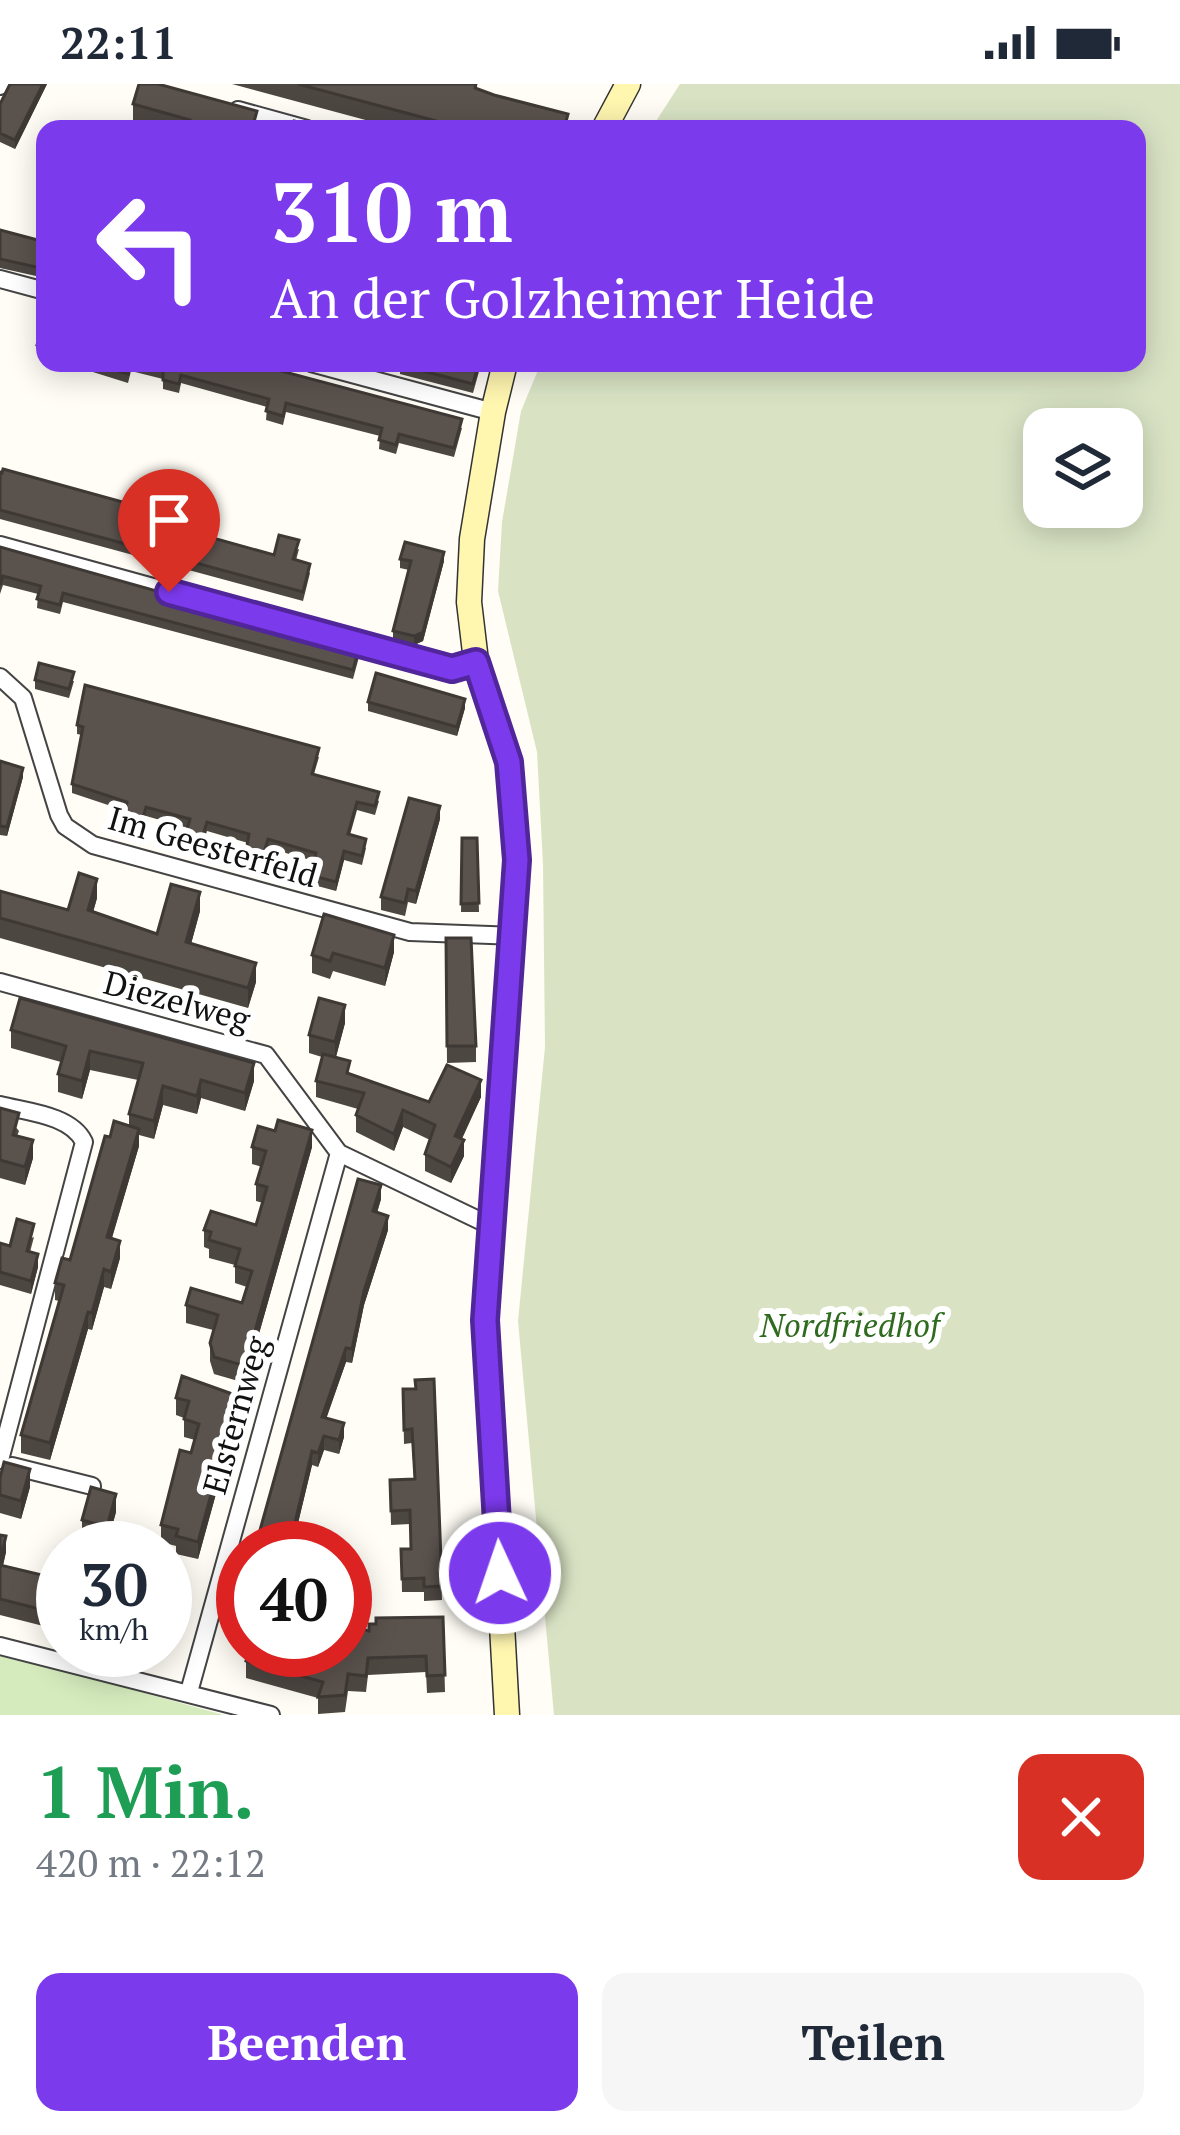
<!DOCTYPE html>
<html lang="de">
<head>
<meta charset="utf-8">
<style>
	body { margin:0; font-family:"PT Serif",serif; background:#f6f6f7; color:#1f2937; height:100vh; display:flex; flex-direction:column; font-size:45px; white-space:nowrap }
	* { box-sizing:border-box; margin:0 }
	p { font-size:39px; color:#747a83 }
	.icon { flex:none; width:66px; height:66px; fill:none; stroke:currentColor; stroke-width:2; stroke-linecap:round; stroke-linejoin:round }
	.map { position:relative; height:1631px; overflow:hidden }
	.sheet { display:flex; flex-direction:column; background:#fff; flex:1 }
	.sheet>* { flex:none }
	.hud { position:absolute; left:36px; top:36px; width:1110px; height:252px; border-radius:24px; box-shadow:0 6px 30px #0003; background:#7c3aed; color:#fff; overflow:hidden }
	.tools { position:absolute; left:1023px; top:324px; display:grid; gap:24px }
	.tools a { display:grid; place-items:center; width:120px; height:120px; border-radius:24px; background:#fff; box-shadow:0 6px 30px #0003; font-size:60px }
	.speed { position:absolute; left:36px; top:1437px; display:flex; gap:24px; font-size:60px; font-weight:700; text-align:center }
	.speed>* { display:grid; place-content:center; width:156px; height:156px; border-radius:50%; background:#fff; box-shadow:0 6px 30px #0003; line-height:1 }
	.speed small { font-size:30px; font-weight:400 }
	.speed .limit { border:18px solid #d22; background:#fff; color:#111 }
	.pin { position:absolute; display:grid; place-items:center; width:102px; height:102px; color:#fff; margin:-123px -51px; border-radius:50% 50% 50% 0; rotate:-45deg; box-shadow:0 0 12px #0007 }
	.pin .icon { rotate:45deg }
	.me { position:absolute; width:132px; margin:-66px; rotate:357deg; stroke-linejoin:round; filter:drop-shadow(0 0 9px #0008) }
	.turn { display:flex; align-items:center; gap:42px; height:252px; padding:0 36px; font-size:54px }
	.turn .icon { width:156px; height:156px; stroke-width:2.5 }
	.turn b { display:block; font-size:84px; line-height:102px }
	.round { display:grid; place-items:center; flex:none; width:126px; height:126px; border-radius:24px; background:#f6f6f7 }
	.headline { display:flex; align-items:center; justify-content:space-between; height:204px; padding:0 36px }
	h1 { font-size:72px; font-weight:800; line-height:90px; color:#1e9e55 }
	.cta { display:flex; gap:24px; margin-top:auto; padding:24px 36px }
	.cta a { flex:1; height:138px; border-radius:24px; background:#7c3aed; color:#fff; font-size:48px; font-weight:800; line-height:138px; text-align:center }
	.cta a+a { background:#f6f6f7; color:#1f2937 }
	.status { display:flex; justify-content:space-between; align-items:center; height:84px; padding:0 60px; background:#fff; direction:ltr }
	.status svg { height:33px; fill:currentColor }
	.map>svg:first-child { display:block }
</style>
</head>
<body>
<div class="status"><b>22:11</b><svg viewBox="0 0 49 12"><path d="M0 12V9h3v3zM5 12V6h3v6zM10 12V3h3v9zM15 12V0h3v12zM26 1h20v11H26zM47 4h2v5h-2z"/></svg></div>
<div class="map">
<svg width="1180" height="1631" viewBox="0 0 1180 1631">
	<rect width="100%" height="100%" fill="#fffdf5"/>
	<path fill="#d5ebbd" d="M0 1569 224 1631H0Z"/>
	<path fill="#d9e3c4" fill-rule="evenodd" d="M680 0H1180V1631H554L518 1237 545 963 543 780 537 668 498 507 502 438 521 327 541 279H1137V45H651ZM1122 345V423H1044V345Z"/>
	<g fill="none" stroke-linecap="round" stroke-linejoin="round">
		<defs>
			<path id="street" d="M0 2 1 0
				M238 26 307 45
				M0 195 45 207
				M311 279 493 328
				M0 461 452 585 476 577
				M0 593 23 614 59 731 65 742 93 761 410 848 514 852
				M0 898 266 971 339 1069 491 1142
				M0 1021C27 1028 71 1031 84 1058L0 1376
				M12 1382 92 1402
				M0 1562 271 1631
				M189 1608 339 1069"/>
			<path id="secondary" d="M604 45 628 0
				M505 279 493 328 472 455 469 518 476 577 509 678 517 777 485 1236 507 1631"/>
		</defs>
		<use href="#street" stroke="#444" stroke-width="20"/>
		<use href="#secondary" stroke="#333" stroke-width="27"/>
		<use href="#street" stroke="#fff" stroke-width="16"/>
		<use href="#secondary" stroke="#fff6b0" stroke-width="24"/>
	</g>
	<path fill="#4d4742" d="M47 0 15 65 0 58V20Z
		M232 0H477V4L568 45H399Z
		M133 20 257 45H158L133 38Z
		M0 146 45 158V194L0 184Z
		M45 234V273L37 270V261Z
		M64 279H251L462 344 454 373 399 359 396 370 379 365 380 352 286 328 283 341 266 336 267 323 181 299 179 309 163 305V295L131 287 128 299Z
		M400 279H480V284L473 309 400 290Z
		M0 388 148 436 274 471 299 465 296 476 310 489 303 517 0 435Z
		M0 463 359 573 353 595 63 518 60 530 37 524 38 510 3 501 0 510Z
		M400 475 444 477 423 557 414 561 393 556V547L409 486 400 484Z
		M35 596 74 597 69 614 35 605Z
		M368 618 465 624 457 652 368 627Z
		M77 641 319 673 314 690 379 717 375 731 357 726 350 751 366 764 362 781 344 776 336 807 310 800 314 777 268 764 261 787 245 782 248 759 207 747 200 770 184 765 188 744 146 732 140 753 124 748 126 727 72 709V700L82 651 77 650Z
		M0 677 23 693 7 752 0 751Z
		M440 735 416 820 408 818 405 832 381 826V813Z
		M462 754H477L479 828H461Z
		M0 807 68 826 97 814 93 828 157 850 200 827 191 860 256 898 248 924 0 854Z
		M324 830 394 868 385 902 333 887 330 895 312 889V871Z
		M446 854 476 962V978L447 979Z
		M345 939 336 973 350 990 429 1018 481 1013 462 1055 464 1072 451 1099 425 1087V1070L430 1056 403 1043 394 1067 356 1048V1031L358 1025 316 1013V997L322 973 309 969V951Z
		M11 946 254 997 245 1027 201 1014 197 1030 163 1021 154 1055 139 1051V1062L112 1154 120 1174 111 1205 104 1203 92 1246 88 1245 50 1376 21 1369V1351L59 1217 55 1216V1199L70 1176 110 1053 129 1042V1030L138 996 90 986 82 1015 58 1008V990L61 978 11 964Z
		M0 1024 19 1047 17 1052 33 1074 25 1101 0 1094Z
		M252 1063H312L245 1299 214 1290 210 1277V1259L213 1246 186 1239V1221L242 1219 247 1203 235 1199V1181L209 1174V1165L204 1163V1146L256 1141 263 1119 256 1117V1100L262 1083 252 1080Z
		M358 1095 381 1115 377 1129 388 1146 364 1221 352 1279 346 1278 326 1334 344 1353 339 1370 324 1366 318 1383 312 1381 292 1464Z
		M34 1153 30 1168 38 1183 31 1210 0 1201V1159L10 1162Z
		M434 1295 442 1516 424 1517V1508H402L401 1465H411L410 1440 391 1441 390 1396 414 1395 412 1359 404 1360 403 1305H416Z
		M176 1314 238 1330 198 1475 176 1470V1462L161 1458V1441L191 1369 195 1356 184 1353V1334L176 1331Z
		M0 1394 30 1403 21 1435 0 1429Z
		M116 1428 107 1460 82 1454V1436Z
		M0 1451 6 1468 3 1482 50 1493 63 1467V1547L0 1531Z
		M443 1533 445 1608 427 1609 426 1588 368 1591 366 1608 348 1607 345 1628 318 1630V1614L246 1594V1577L369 1547Z
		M136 1566H164L162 1573Z"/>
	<path fill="#3f3936" d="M43 0H47L15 65V56Z
		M444 468V477L423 557 414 561V552Z
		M465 615V624L457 652V643Z
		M23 684V693L7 752V743Z
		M440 722V735L416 820V807Z
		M344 767V776L336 807V798Z
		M97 795V814L88 846V826Z
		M200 808V827L186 878V858Z
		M394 851V868L385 902V884Z
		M256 879V898L248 924V904Z
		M345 921V939L335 976V958Z
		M90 967V986L82 1015V997Z
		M254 979V997L245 1027V1009Z
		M201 996V1014L197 1030V1012Z
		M481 996V1013L455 1068V1052Z
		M163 1002V1021L154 1055V1037Z
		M403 1026V1043L394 1067V1050Z
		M139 1045V1062L107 1170V1153Z
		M312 1046V1063L245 1299V1282Z
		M33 1056V1074L25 1101V1083Z
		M464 1056V1072L451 1099V1083Z
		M381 1101V1115L373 1141V1127Z
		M388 1132V1146L364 1221 352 1279V1265L364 1207Z
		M120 1157V1174L111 1205V1188Z
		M38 1170V1183L31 1210V1197Z
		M104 1185V1203L92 1246V1229Z
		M88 1228V1245L50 1376V1359Z
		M346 1264V1278L322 1347V1333Z
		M238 1312V1330L198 1475V1458Z
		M344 1339V1353L339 1370V1356Z
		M324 1352V1366L318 1383V1369Z
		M312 1367V1381L292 1464H289Z
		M30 1385V1403L21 1435V1417Z
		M116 1410V1428L107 1460V1443Z
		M6 1452V1468L0 1493V1477Z
		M181 1480V1497L165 1560V1544Z"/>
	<path fill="#5a524d" stroke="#3f3936" stroke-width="3" d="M10 0H43L15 56 0 49V20Z
		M139 0H158L257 27 252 45H225L208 40 207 45H187L190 36 133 20Z
		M298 0H476L475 4 494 11 568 30 564 45H466Z
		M294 37 328 45H291Z
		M0 146 45 158V185L0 175Z
		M45 234V264L37 261Z
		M93 279H131L128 290Z
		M136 279H251L462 335 454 364 399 350 396 361 379 356 382 344 286 319 283 332 266 327 269 315 181 291 179 300 163 296V286Z
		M400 279H479L473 300 400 281Z
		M3 385 148 425 145 435 274 471 279 451 299 456 293 475 310 480 303 508 0 426V388L2 389Z
		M405 458 444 468 423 548 414 552 393 547 411 477 400 475Z
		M0 463 359 564 353 586 63 509 60 521 37 515 41 502 3 492 0 501Z
		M39 579 74 588 69 605 35 596Z
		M376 589 465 615 457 643 368 618Z
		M85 601 319 664 312 690 379 708 375 722 357 718 348 750 366 755 362 772 344 767 336 798 310 791 316 769 268 755 261 778 245 773 249 750 207 738 200 761 184 756 190 735 146 723 140 744 124 739 127 718 72 700 83 643 77 641Z
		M0 677 23 684 7 743 0 742Z
		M409 714 440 722 416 807 408 805 405 819 381 813Z
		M462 754H477L479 819 461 820Z
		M79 789 97 795 88 826 157 850 171 800 200 808 186 858 256 879 248 904 0 834V807L68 826Z
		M324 830 394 851 385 884 333 869 330 877 312 871Z
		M446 854H471L476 962H447Z
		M20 914 254 979 245 1009 201 996 197 1012 163 1002 154 1037 129 1030 143 979 90 967 82 997 58 990 66 962 11 946Z
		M319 914 345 921 335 958 309 951Z
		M323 970 350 977 347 989 429 1018 447 981 481 996 455 1052 464 1056 451 1083 425 1070 435 1041 403 1026 394 1050 356 1031 364 1009 316 997Z
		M0 1024 19 1029 13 1051 33 1056 25 1083 0 1076Z
		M278 1036 312 1046 245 1282 214 1273 210 1259 218 1231 186 1221 191 1204 242 1219 252 1187 235 1182 240 1165 209 1156 211 1148 204 1146 211 1127 256 1141 267 1103 256 1100 266 1067 252 1063 258 1042 275 1047Z
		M114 1037 139 1045 107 1153 120 1157 111 1188 104 1185 92 1229 88 1228 50 1359 21 1351 64 1201 55 1199 62 1174 70 1176 105 1052 110 1053Z
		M358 1095 381 1101 373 1127 388 1132 364 1207 352 1265 346 1264 322 1333 344 1339 339 1356 324 1352 318 1369 312 1367 289 1464H255Z
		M17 1135 34 1140 27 1167 38 1170 31 1197 0 1188V1159L10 1162Z
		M182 1292 238 1312 198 1458 176 1452 178 1445 161 1441 180 1366 191 1369 199 1340 184 1335 189 1317 176 1314Z
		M434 1295 442 1502 424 1503V1494L402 1495 401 1465H411L410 1426 391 1427 390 1396 415 1395 412 1345 404 1346 403 1305H416L415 1296Z
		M4 1378 30 1385 21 1417 0 1411V1394Z
		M91 1403 116 1410 107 1443 82 1436Z
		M0 1451 6 1452 0 1477Z
		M57 1465 63 1467V1531L0 1515V1481L50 1493Z
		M165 1476 181 1480 165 1544Z
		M443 1533 445 1591 427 1592 426 1572 368 1574 366 1592 348 1590 345 1611 318 1613 323 1598 246 1577 249 1566H345V1540L369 1547V1540H376V1534Z"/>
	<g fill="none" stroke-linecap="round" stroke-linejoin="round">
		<defs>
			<path id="route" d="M169 508 452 585 476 578 509 678 517 776 485 1236 500 1489"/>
		</defs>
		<use href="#route" stroke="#51269a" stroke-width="30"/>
		<use href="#route" stroke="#7c3aed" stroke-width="21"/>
	</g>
	<g text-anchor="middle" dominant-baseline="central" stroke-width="12" stroke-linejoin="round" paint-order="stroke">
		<g font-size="33" fill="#111" stroke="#fff">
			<text transform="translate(213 762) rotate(16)">Im Geesterfeld</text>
			<text transform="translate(177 916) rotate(15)">Diezelweg</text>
			<text transform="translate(235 1331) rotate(-74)">Elsternweg</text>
		</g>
		<g font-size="33" font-style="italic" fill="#2f6b1f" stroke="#fff">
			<text x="850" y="1240">Nordfriedhof</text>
		</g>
	</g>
</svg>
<div class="tools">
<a><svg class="icon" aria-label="layers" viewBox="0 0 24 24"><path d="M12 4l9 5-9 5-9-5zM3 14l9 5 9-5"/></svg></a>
</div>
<div class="speed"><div>30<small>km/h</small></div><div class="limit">40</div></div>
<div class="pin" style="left:169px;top:508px;background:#d93025"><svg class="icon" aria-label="arrive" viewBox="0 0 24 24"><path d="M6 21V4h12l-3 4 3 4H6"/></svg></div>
<svg class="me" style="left:500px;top:1489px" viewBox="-20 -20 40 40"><circle r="17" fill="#7c3aed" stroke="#fff" stroke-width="3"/><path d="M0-11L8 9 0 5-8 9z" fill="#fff"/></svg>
<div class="hud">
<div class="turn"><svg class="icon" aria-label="left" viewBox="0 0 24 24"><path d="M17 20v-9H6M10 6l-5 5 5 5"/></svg><div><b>310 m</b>An der Golzheimer Heide</div></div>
</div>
</div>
<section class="sheet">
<div class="headline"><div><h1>1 Min.</h1><p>420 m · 22:12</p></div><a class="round" style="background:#d93025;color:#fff"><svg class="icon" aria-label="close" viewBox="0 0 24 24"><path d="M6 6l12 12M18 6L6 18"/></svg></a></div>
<div class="cta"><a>Beenden</a><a>Teilen</a></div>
</section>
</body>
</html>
